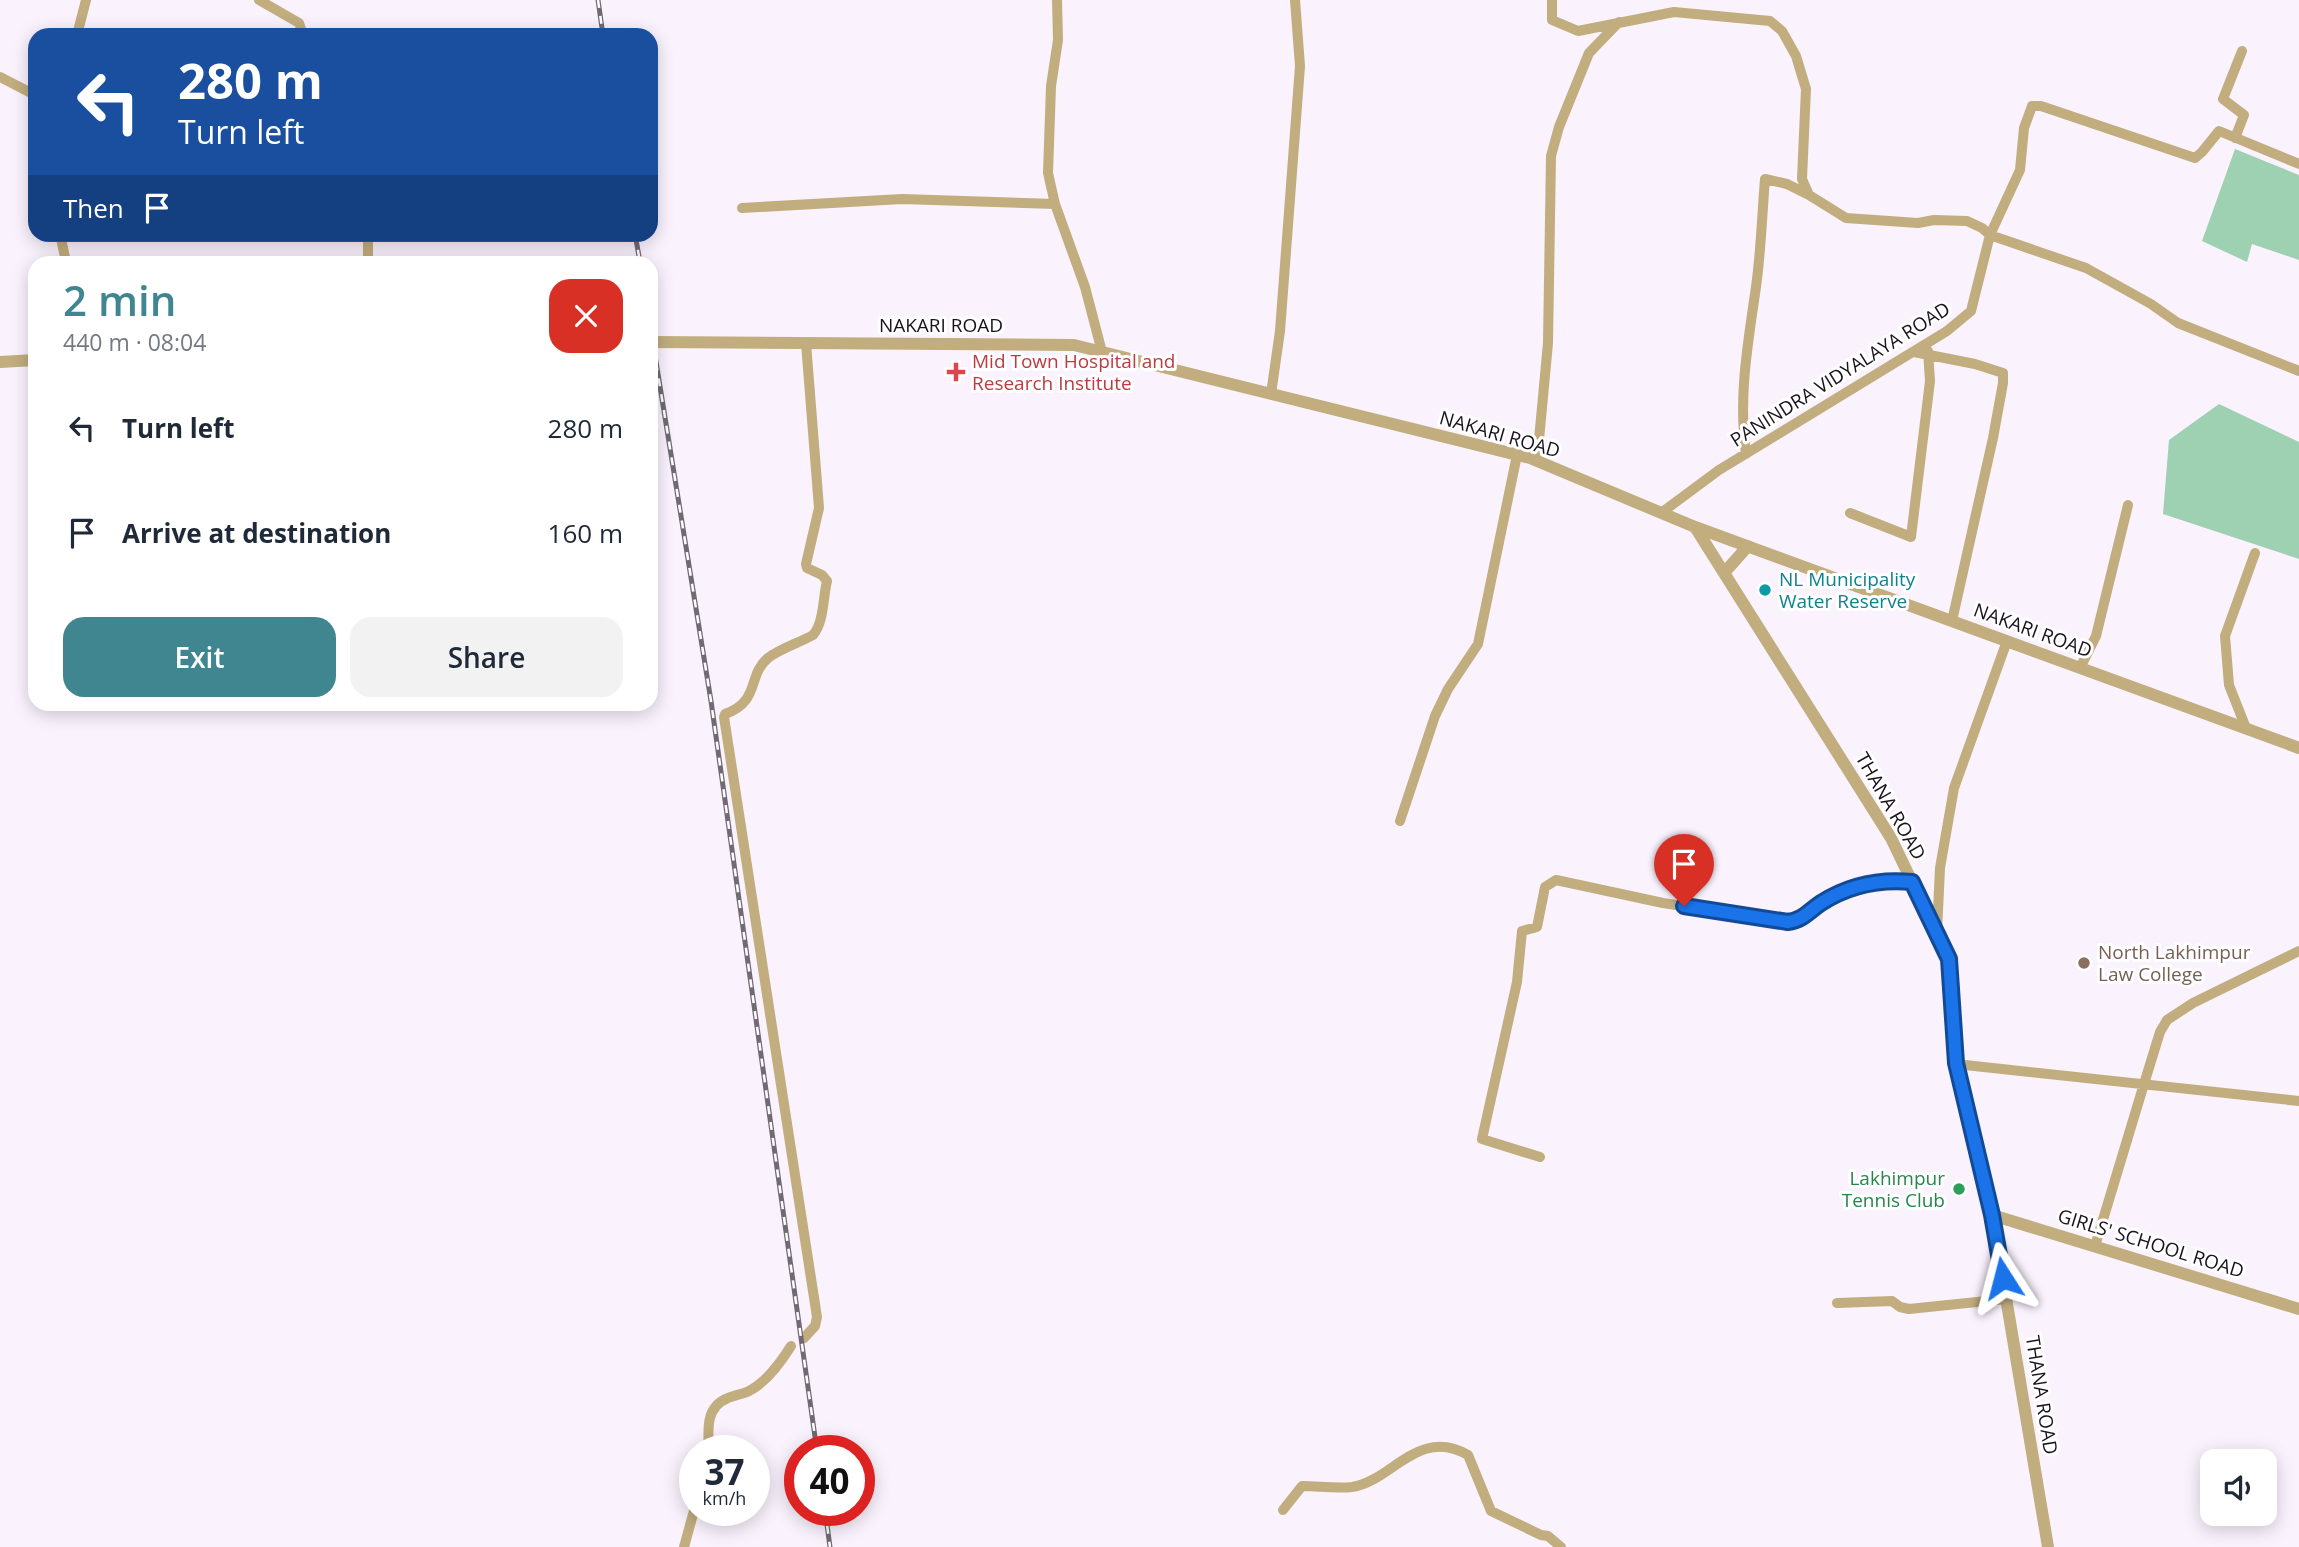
<!DOCTYPE html>
<html lang="en">
<head>
<meta charset="utf-8">
<style>
	body { margin:0; font-family:"Open Sans",sans-serif; background:#f2f2f3; color:#1f2937; height:100vh; display:flex; flex-direction:column; font-size:26px; white-space:nowrap }
	* { box-sizing:border-box; margin:0 }
	p { font-size:23px; color:#747a83 }
	.icon { flex:none; width:38px; height:38px; fill:none; stroke:currentColor; stroke-width:2; stroke-linecap:round; stroke-linejoin:round }
	.map { position:relative; flex:1; overflow:hidden }
	.details { position:absolute; left:28px; top:256px; width:630px; height:455px; display:flex; flex-direction:column; background:#fff; border-radius:21px; box-shadow:0 4px 18px #0003 }
	.details>* { flex:none }
	.banner { position:absolute; left:28px; top:28px; width:630px; height:214px; border-radius:21px; box-shadow:0 4px 18px #0003; background:#1a4fa0; color:#fff; overflow:hidden }
	.buttons { position:absolute; left:2200px; top:1449px; display:grid; gap:14px }
	.buttons a { display:grid; place-items:center; width:77px; height:77px; border-radius:14px; background:#fff; box-shadow:0 4px 18px #0003; font-size:35px }
	.speed { position:absolute; left:679px; top:1435px; display:flex; gap:14px; font-size:35px; font-weight:700; text-align:center }
	.speed>* { display:grid; place-content:center; width:91px; height:91px; border-radius:50%; background:#fff; box-shadow:0 4px 18px #0003; line-height:1 }
	.speed small { font-size:18px; font-weight:400 }
	.speed .limit { border:10px solid #d22; background:#fff; color:#111 }
	.pin { position:absolute; display:grid; place-items:center; width:60px; height:60px; color:#fff; margin:-72px -30px; border-radius:50% 50% 50% 0; rotate:-45deg; box-shadow:0 0 7px #0007 }
	.pin .icon { rotate:45deg }
	.me { position:absolute; width:77px; margin:-38px; rotate:351deg; stroke-linejoin:round; filter:drop-shadow(0 0 5px #0008) }
	.turn { display:flex; align-items:center; gap:24px; height:147px; padding:0 35px; font-size:32px }
	.turn .icon { width:91px; height:91px; stroke-width:2.5 }
	.turn b { display:block; font-size:49px; line-height:60px }
	.then { display:flex; align-items:center; height:66px; padding:0 35px; background:#0003; gap:14px; font-size:26px }
	.round { display:grid; place-items:center; flex:none; width:74px; height:74px; border-radius:21px; background:#f2f2f3 }
	.head { display:flex; align-items:center; justify-content:space-between; height:119px; padding:0 35px }
	h1 { font-size:42px; font-weight:600; line-height:52px; color:#408691 }
	.primary-button { display:flex; gap:14px; margin-top:auto; padding:14px 35px }
	.primary-button a { flex:1; height:80px; border-radius:21px; background:#408691; color:#fff; font-size:28px; font-weight:600; line-height:80px; text-align:center }
	.primary-button a+a { background:#f2f2f3; color:#1f2937 }
	ul { padding:0; list-style:none }
	li { display:flex; align-items:center; gap:21px; height:105px; padding:0 35px }
	li div { flex:1 }
	li b { display:block; font-size:26px }
	li em { font-style:normal }
	.map>svg:first-child { display:block }
</style>
</head>
<body>
<div class="map">
<svg width="2299" height="1547" viewBox="0 0 2299 1547">
	<rect width="100%" height="100%" fill="#faf2fd"/>
	<path fill="#9ed0b2" d="M2235 149 2299 175V260L2252 244 2247 262 2202 241Z
		M2219 404 2299 442V559L2163 514 2169 440Z"/>
	<g fill="none" stroke-linecap="round" stroke-linejoin="round">
		<path stroke="#c1ad7e" stroke-width="10" d="M259 0 299 23 303 35
			M1057 0 1058 40 1051 86 1048 173 1055 204 1085 287 1102 352
			M1552 0V20L1578 31 1674 12 1770 21 1782 31 1796 56 1806 89 1802 179 1809 195
			M77 35 86 0
			M0 77 35 95
			M2235 138 2244 115 2223 99 2242 51
			M742 208 902 199 1055 204
			M60 234 66 262
			M368 262V234
			M1914 352 1975 364 2003 373V383L1993 438 1952 621
			M1271 394 1280 331 1300 66 1295 0
			M1746 454C1738 397 1748 343 1756 287 1761 251 1762 215 1765 179L1787 184 1809 195 1846 218 1918 223 1934 220 1967 221 1982 228 1990 235 2020 170 2024 128 2032 106H2041L2195 158 2202 152 2219 131 2299 164
			M1537 461 1548 343 1551 156 1559 127 1589 53 1619 22
			M1661 513 1719 470 1947 331 1971 311 1990 235 2086 268 2151 304 2178 323 2299 371
			M1850 513 1911 537 1930 381 1928 351
			M2080 668 2096 636 2128 505
			M2246 728 2229 685 2225 636 2255 553
			M1400 821 1435 716 1448 689 1478 644 1517 455
			M1937 932 1940 868 1954 788 2007 641
			M1956 1064 2299 1101
			M1540 1157 1482 1139 1517 982 1522 931 1537 927 1545 887 1556 880 1663 903 1788 922C1803 920 1809 911 1821 903 1849 884 1880 878 1912 882
			M2095 1246 2144 1084 2160 1032 2167 1020 2193 1003 2299 951
			M1837 1303 1892 1301 1900 1307 1909 1309 2006 1299
			M804 1338 815 1326 817 1317 724 717 725 714C761 701 747 675 768 658 781 648 799 643 813 635 824 623 823 597 827 581L822 575 807 568 806 564 819 508 806 343
			M709 1451C708 1430 705 1407 728 1398 735 1395 743 1394 749 1391 767 1382 781 1362 791 1346
			M1283 1510 1302 1486C1318 1486 1336 1489 1352 1487 1392 1481 1419 1426 1468 1455L1491 1511 1541 1535 1548 1536 1561 1547
			M684 1547 695 1507"/>
		<path stroke="#c1ad7e" stroke-width="12" d="M651 342 1074 345 1530 458 1695 527 2299 748
			M0 362 35 360
			M1695 527 1891 838 1949 959 1956 1064 1992 1215 2048 1547
			M1724 573 1748 546
			M1992 1215 2299 1309"/>
		<defs>
			<path id="rail" d="M598 0 603 35
				M635 234 640 262
				M651 331 711 701 817 1451
				M825 1510 830 1547"/>
		</defs>
		<use href="#rail" stroke="#716a74" stroke-width="5"/>
		<use href="#rail" stroke="#fff" stroke-width="2.5" stroke-dasharray="8" stroke-linecap="butt"/>
	</g>
	<g fill="none" stroke-linecap="round" stroke-linejoin="round">
		<defs>
			<path id="route" d="M1684 906 1788 922C1803 920 1809 911 1821 903 1849 885 1880 879 1912 882L1949 959 1956 1063 1992 1215 2003 1278"/>
		</defs>
		<use href="#route" stroke="#114b97" stroke-width="18"/>
		<use href="#route" stroke="#1a73e8" stroke-width="12"/>
	</g>
	<path fill="#e0444e" stroke="#fff" stroke-width="2.5" d="M952.5 361.5h7v7h7v7h-7v7h-7v-7h-7v-7h7z"/>
	<circle fill="#0f9aa8" stroke="#fff" stroke-width="2.5" cx="1765" cy="590" r="7"/>
	<circle fill="#8d6e63" stroke="#fff" stroke-width="2.5" cx="2084" cy="963" r="7"/>
	<circle fill="#2e9e5b" stroke="#fff" stroke-width="2.5" cx="1959" cy="1189" r="7"/>
	<g text-anchor="middle" dominant-baseline="central" stroke-width="6" stroke-linejoin="round" paint-order="stroke">
		<g font-size="19" fill="#1a131d" stroke="#fff">
			<text x="941" y="325">NAKARI ROAD</text>
			<text transform="translate(1840 374) rotate(-32)">PANINDRA VIDYALAYA ROAD</text>
			<text transform="translate(1500 434) rotate(16)">NAKARI ROAD</text>
			<text transform="translate(2033 630) rotate(20)">NAKARI ROAD</text>
			<text transform="translate(1891 806) rotate(60)">THANA ROAD</text>
			<text transform="translate(2151 1243) rotate(17)">GIRLS' SCHOOL ROAD</text>
			<text transform="translate(2042 1395) rotate(81)">THANA ROAD</text>
		</g>
		<g font-size="19" fill="#be3a42" stroke="#fff" text-anchor="start">
			<text x="972" y="361">Mid Town Hospital and<tspan x="972" dy="22">Research Institute</tspan></text>
		</g>
		<g font-size="19" fill="#0d838f" stroke="#fff" text-anchor="start">
			<text x="1779" y="579">NL Municipality<tspan x="1779" dy="22">Water Reserve</tspan></text>
		</g>
		<g font-size="19" fill="#785e54" stroke="#fff" text-anchor="start">
			<text x="2098" y="952">North Lakhimpur<tspan x="2098" dy="22">Law College</tspan></text>
		</g>
		<g font-size="19" fill="#27864d" stroke="#fff" text-anchor="end">
			<text x="1945" y="1178">Lakhimpur<tspan x="1945" dy="22">Tennis Club</tspan></text>
		</g>
	</g>
</svg>
<div class="buttons">
<a><svg class="icon" aria-label="sound" viewBox="0 0 24 24"><path d="M4 9h4l5-4v14l-5-4H4zM17 9q2 3 0 6"/></svg></a>
</div>
<div class="speed"><div>37<small>km/h</small></div><div class="limit">40</div></div>
<div class="pin" style="left:1684px;top:906px;background:#d93025"><svg class="icon" aria-label="arrive" viewBox="0 0 24 24"><path d="M6 21V4h12l-3 4 3 4H6"/></svg></div>
<svg class="me" style="left:2003px;top:1278px" viewBox="-20 -20 40 40"><path d="M0-17L14 15 0 8-14 15z" fill="#1a73e8" stroke="#fff" stroke-width="4"/></svg>
<div class="banner">
<div class="turn"><svg class="icon" aria-label="left" viewBox="0 0 24 24"><path d="M17 20v-9H6M10 6l-5 5 5 5"/></svg><div><b>280 m</b>Turn left</div></div>
<div class="then">Then<svg class="icon" aria-label="arrive" viewBox="0 0 24 24"><path d="M6 21V4h12l-3 4 3 4H6"/></svg></div>
</div>
<section class="details">
<div class="head"><div><h1>2 min</h1><p>440 m · 08:04</p></div><a class="round" style="background:#d93025;color:#fff"><svg class="icon" aria-label="close" viewBox="0 0 24 24"><path d="M6 6l12 12M18 6L6 18"/></svg></a></div>
<ul>
<li><svg class="icon" aria-label="left" viewBox="0 0 24 24"><path d="M17 20v-9H6M10 6l-5 5 5 5"/></svg><div><b>Turn left</b></div><em>280 m</em></li>
<li><svg class="icon" aria-label="arrive" viewBox="0 0 24 24"><path d="M6 21V4h12l-3 4 3 4H6"/></svg><div><b>Arrive at destination</b></div><em>160 m</em></li>
</ul>
<div class="primary-button"><a>Exit</a><a>Share</a></div>
</section>
</div>
</body>
</html>
